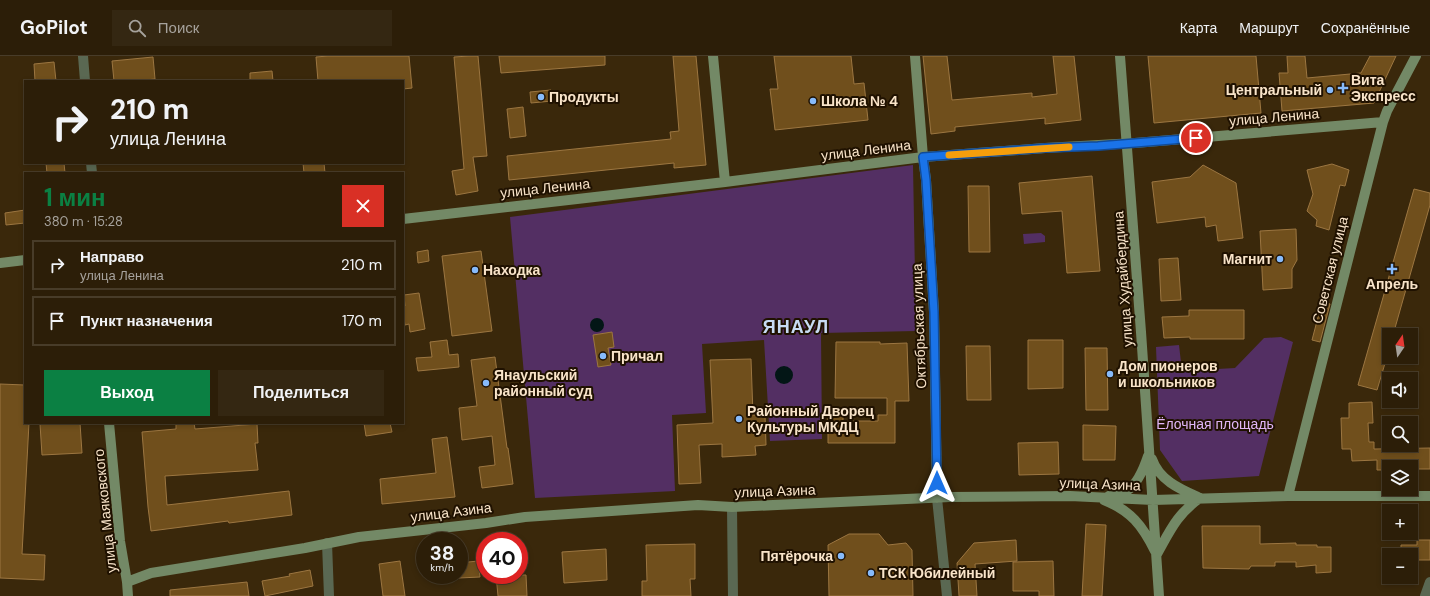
<!DOCTYPE html>
<html lang="ru">
<head>
<meta charset="utf-8">
<style>
	body { margin:0; font-family:"DM Sans",sans-serif; background:#342712; color:#f1f3f6; height:100vh; display:flex; flex-direction:column; font-size:15px; white-space:nowrap }
	* { box-sizing:border-box; margin:0 }
	p { font-size:13px; color:#a6a29c }
	.icon { flex:none; width:22px; height:22px; fill:none; stroke:currentColor; stroke-width:2; stroke-linecap:round; stroke-linejoin:round }
	.map { position:relative; flex:1; overflow:hidden }
	.sheet { position:absolute; left:24px; top:116px; width:380px; height:252px; display:flex; flex-direction:column; background:#2c1e08; border-radius:0px; box-shadow:0 2px 6px #0003,0 0 0 1px #483c29 }
	.sheet>* { flex:none }
	.banner { position:absolute; left:24px; top:24px; width:380px; height:84px; border-radius:0px; box-shadow:0 2px 6px #0003,0 0 0 1px #483c29; background:#2c1e08; color:#f1f3f6; overflow:hidden }
	.needle { width:26px; rotate:13deg }
	.buttons { position:absolute; left:1382px; top:272px; display:grid; gap:8px }
	.buttons a { display:grid; place-items:center; width:36px; height:36px; border-radius:0px; background:#2c1e08; box-shadow:0 2px 6px #0003,0 0 0 1px #483c29; font-size:20px }
	.speed { position:absolute; left:416px; top:476px; display:flex; gap:8px; font-size:20px; font-weight:700; text-align:center }
	.speed>* { display:grid; place-content:center; width:52px; height:52px; border-radius:50%; background:#2c1e08; box-shadow:0 2px 6px #0003,0 0 0 1px #483c29; line-height:1 }
	.speed small { font-size:10px; font-weight:400 }
	.speed .limit { border:6px solid #d22; background:#fff; color:#111 }
	.pin { position:absolute; display:grid; place-items:center; width:34px; height:34px; color:#fff; margin:-17px; border:2px solid #fff; border-radius:50%; box-shadow:0 1px 4px #0007 }
	.me { position:absolute; width:44px; margin:-22px; rotate:0deg; stroke-linejoin:round; filter:drop-shadow(0 0 3px #0008) }
	.turn { display:flex; align-items:center; gap:14px; height:84px; padding:0 20px; font-size:18px }
	.turn .icon { width:52px; height:52px; stroke-width:2.5 }
	.turn b { display:block; font-size:28px; line-height:34px }
	.round { display:grid; place-items:center; flex:none; width:42px; height:42px; border-radius:0px; background:#342712 }
	.headline { display:flex; align-items:center; justify-content:space-between; height:68px; padding:0 20px }
	h1 { font-size:24px; font-weight:700; line-height:30px; color:#0b8043 }
	.cta { display:flex; gap:8px; margin-top:auto; padding:8px 20px }
	.cta a { flex:1; height:46px; border-radius:0px; background:#0b8043; color:#fff; font-size:16px; font-weight:700; line-height:46px; text-align:center }
	.cta a+a { background:#342712; color:#f1f3f6 }
	ul { padding:0; list-style:none }
	li { display:flex; align-items:center; gap:12px; height:50px; margin:0 8px 6px; padding:0 12px; border:2px solid #483c29; border-radius:0px }
	li div { flex:1 }
	li b { display:block; font-size:15px }
	li em { font-style:normal }
	header { display:flex; align-items:center; gap:24px; box-sizing:border-box; height:56px; padding:0 20px; background:#2c1e08; border-bottom:1px solid #483c29 }
	header strong { font-size:19px }
	nav { display:flex; gap:22px; margin-inline-start:auto; font-size:14px }
	.search { width:280px; height:36px; background:#342712; display:flex; align-items:center; gap:10px; box-sizing:border-box; padding:0 14px; border-radius:0px; color:#a6a29c; font-size:15px }
	.map>svg:first-child { display:block }
</style>
</head>
<body>
<header>
<strong>GoPilot</strong>
<div class="search"><svg class="icon" aria-label="search" viewBox="0 0 24 24"><circle cx="10" cy="10" r="6"/><path d="M15 15l6 6"/></svg>Поиск</div>
<nav><a>Карта</a><a>Маршрут</a><a>Сохранённые</a></nav>
</header>
<div class="map">
<svg width="1430" height="540" viewBox="0 0 1430 540">
	<rect width="100%" height="100%" fill="#3a280b"/>
	<path fill="#532f63" d="M913 109 916 275 821 277 822 383 770 385 764 284 702 288 706 357 672 359 675 435 535 442 510 161Z
		M1041 177 1045 180V186L1024 188 1023 178Z
		M1281 281 1293 286 1259 420 1182 425 1160 394 1156 291 1179 289 1182 315 1235 312 1264 282Z"/>
	<path fill="#031616" d="M590 269a7 7 0 1 1 14 0a7 7 0 1 1-14 0Z
		M775 319a9 9 0 1 1 18 0a9 9 0 1 1-18 0Z"/>
	<path fill="#704f1c" stroke="#9c7641" d="M328 0H409L412 32 403 33V25H318L316 1Z
		M469 0H478L487 100 473 101 478 135 456 139 452 115 464 113 454 1Z
		M499 0H605V9L501 17Z
		M673 0H696L706 109 674 112V107L509 124 507 100 671 83 670 76 679 75Z
		M774 0H851L854 28 864 27 868 64 775 74 770 33H778Z
		M923 0H947L952 44 1032 37V41L1057 38 1053 0H1074L1081 64 1045 68V62L955 71V75L931 78Z
		M1148 0H1256L1261 57 1154 67Z
		M1287 0H1305L1307 22 1361 17 1370 0H1396L1374 47 1282 55 1279 17H1288Z
		M153 1 155 23 136 25H114L112 5Z
		M54 6 56 25H35L34 8Z
		M272 15 273 25H250V17Z
		M551 34 552 45 531 47 530 36Z
		M523 51 526 80 510 82 507 53Z
		M46 107H64L65 117H47Z
		M303 107H324L325 117H304Z
		M1332 108 1349 114 1345 130 1340 129 1329 174 1316 170 1317 164 1307 155 1313 138 1307 114Z
		M1203 109 1236 127 1243 182 1218 185 1216 169 1206 171 1205 161 1157 167 1152 126 1190 121Z
		M1092 120 1100 215 1067 217 1062 155 1022 158 1019 127Z
		M968 130H989L990 196H969Z
		M1414 133 1430 137V149L1393 279H1389V294L1377 334 1358 329Z
		M25 154V167L6 169 5 157Z
		M1296 173 1297 204 1292 213V232L1263 234 1260 175Z
		M428 194 429 205 418 207 417 196Z
		M481 195 492 275 452 280 442 200Z
		M1178 202 1181 244 1161 245 1159 203Z
		M419 237 425 273 410 276 409 268 405 269 403 256V251L405 250 404 239Z
		M1322 246 1330 248 1320 286 1312 284Z
		M1189 254H1244V283H1190V281L1164 282 1162 261 1189 260Z
		M612 276 614 291 608 292 611 309 598 311 593 279Z
		M447 284 449 299 458 298 459 311 418 315 416 302 432 301 430 286Z
		M1028 284H1063V332L1028 333Z
		M836 286H880V288L907 287 909 345H895V387H828V359H843V365H878V359H887V342H835Z
		M966 290H990L991 344H967Z
		M1085 292H1107L1108 354H1086Z
		M495 301 507 392H508L513 428 482 432 479 411 495 409 492 380 462 384 459 352 477 350 471 304Z
		M751 303 753 359H765L766 389 755 390 756 399 722 401V388L699 389 701 427 679 428 677 369 713 367 710 304Z
		M0 328 25 329V367H29L22 498 45 499 44 524 0 522Z
		M1372 346 1373 367H1368L1369 386H1374V393L1430 392V413H1411V411H1389V414H1377V404L1352 405 1351 393H1342L1341 362H1349V347Z
		M48 367H80L82 397 42 399 40 368Z
		M176 367H194L195 373 257 368 258 387H255L258 414 165 420 167 449 289 435 292 459 229 467 228 465 151 475 148 451 142 376 176 373Z
		M364 367H390L392 376 366 380Z
		M1083 369 1116 370 1115 404H1083Z
		M447 381 455 441 382 448 380 423 436 417 432 383Z
		M1058 386 1059 418 1019 419 1018 387Z
		M1086 468 1106 469 1102 540H1082Z
		M1202 470H1260V488L1296 487V489H1317V491H1331V516L1316 517V509L1296 511V506H1275V510H1251L1249 513 1203 512Z
		M849 478H879L888 489 906 487 912 494 913 540H829L828 489Z
		M1016 484 1017 505 975 508 977 540H959L957 507 974 487Z
		M1417 484H1430V504H1411V499H1401V489H1417Z
		M695 488V523H690L691 540H642V525H647L646 489Z
		M606 493 607 524 564 527 562 496Z
		M400 505 405 540H383L379 508Z
		M478 505 480 521 459 522V507Z
		M1053 505 1054 540H1039V535H1013V506Z
		M310 514 313 530 265 540 262 525 290 520 289 518Z
		M496 519H526L527 540H498Z
		M247 526 249 540H170V534Z"/>
	<g fill="none" stroke-linecap="round" stroke-linejoin="round">
		<path stroke="#5a6852" stroke-width="10" d="M83 0 85 25
			M91 107 92 117
			M937 442 947 540
			M732 451 733 540
			M327 487 329 540
			M1425 540 1430 526"/>
		<path stroke="#738966" stroke-width="10" d="M713 0 725 126
			M915 0 923 101 926 124 934 256 937 442
			M1120 0 1141 276 1159 540
			M403 163 725 126 923 101 1045 92 1135 87 1383 66
			M0 207 25 204
			M109 367 120 485 127 526 128 540
			M1152 403C1159 424 1180 433 1198 441
			M1109 440C1114 438 1123 437 1128 434 1138 427 1144 412 1148 400
			M1288 440 1383 66 1387 55 1416 0
			M1104 444C1131 455 1142 469 1155 495
			M1157 498C1170 475 1177 458 1200 442
			M127 526 151 517 305 492 359 481 486 467 525 461 698 449 732 451 950 441 1070 440 1153 444 1288 440H1430"/>
	</g>
	<g fill="none" stroke-linecap="round" stroke-linejoin="round">
		<defs>
			<path id="route" d="M937 427 934 256 926 124 923 101 1045 92 1098 90 1196 82"/>
		</defs>
		<use href="#route" stroke="#114b97" stroke-width="10"/>
		<use href="#route" stroke="#1a73e8" stroke-width="7"/>
		<path stroke="#f59e0b" stroke-width="7" d="M949 99 1069 91"/>
	</g>
	<g fill="#87bbfb" stroke="#1f1100" stroke-width="1.5">
		<path d="M1341 26h4v4h4v4h-4v4h-4v-4h-4v-4h4z"/>
		<circle cx="1330" cy="34" r="4"/>
		<circle cx="541" cy="41" r="4"/>
		<circle cx="813" cy="45" r="4"/>
		<circle cx="1280" cy="203" r="4"/>
		<path d="M1390 207h4v4h4v4h-4v4h-4v-4h-4v-4h4z"/>
		<circle cx="475" cy="214" r="4"/>
		<circle cx="603" cy="300" r="4"/>
		<circle cx="1110" cy="318" r="4"/>
		<circle cx="486" cy="327" r="4"/>
		<circle cx="739" cy="363" r="4"/>
		<circle cx="841" cy="500" r="4"/>
		<circle cx="871" cy="517" r="4"/>
	</g>
	<g text-anchor="middle" dominant-baseline="central" stroke-width="4" stroke-linejoin="round" paint-order="stroke">
		<g font-size="14" font-weight="bold" fill="#f9e4c9" stroke="#1f1100" text-anchor="start">
			<text x="1351" y="24">Вита<tspan x="1351" dy="16">Экспресс</tspan></text>
			<text x="1322" y="34" text-anchor="end">Центральный</text>
			<text x="549" y="41">Продукты</text>
			<text x="821" y="45">Школа № 4</text>
			<text x="1272" y="203" text-anchor="end">Магнит</text>
			<text x="483" y="214">Находка</text>
			<text x="1392" y="228" text-anchor="middle">Апрель</text>
			<text x="611" y="300">Причал</text>
			<text x="1118" y="310">Дом пионеров<tspan x="1118" dy="16">и школьников</tspan></text>
			<text x="494" y="319">Янаульский<tspan x="494" dy="16">районный суд</tspan></text>
			<text x="747" y="355">Районный Дворец<tspan x="747" dy="16">Культуры МКДЦ</tspan></text>
			<text x="833" y="500" text-anchor="end">Пятёрочка</text>
			<text x="879" y="517">ТСК Юбилейный</text>
		</g>
		<g font-size="14" fill="#f9e4c9" stroke="#1f1100">
			<text transform="translate(1274 61) rotate(-5)">улица Ленина</text>
			<text transform="translate(866 94) rotate(-7)">улица Ленина</text>
			<text transform="translate(545 132) rotate(-6)">улица Ленина</text>
			<text transform="translate(1330 214) rotate(-76)">Советская улица</text>
			<text transform="translate(1123 223) rotate(-94)">улица Худайбердина</text>
			<text transform="translate(919 270) rotate(-92)">Октябрьская улица</text>
			<text transform="translate(1100 428) rotate(2)">улица Азина</text>
			<text transform="translate(775 435) rotate(-2)">улица Азина</text>
			<text transform="translate(105 455) rotate(-96)">улица Маяковского</text>
			<text transform="translate(451 456) rotate(-7)">улица Азина</text>
		</g>
		<g font-size="14" fill="#e0b5f5" stroke="#1f1100">
			<text x="1215" y="368">Ёлочная площадь</text>
		</g>
		<g font-size="18" font-weight="bold" letter-spacing="1" fill="#c7dbf3" stroke="#1f1100">
			<text x="796" y="271">ЯНАУЛ</text>
		</g>
	</g>
</svg>
<div class="buttons">
<a><svg class="needle" viewBox="-14 -14 28 28"><path d="M0-13l5 13h-10z" fill="#e53935"/><path d="M0 13l5-13h-10z" fill="#a6a29c"/></svg></a>
<a><svg class="icon" aria-label="sound" viewBox="0 0 24 24"><path d="M4 9h4l5-4v14l-5-4H4zM17 9q2 3 0 6"/></svg></a>
<a><svg class="icon" aria-label="search" viewBox="0 0 24 24"><circle cx="10" cy="10" r="6"/><path d="M15 15l6 6"/></svg></a>
<a><svg class="icon" aria-label="layers" viewBox="0 0 24 24"><path d="M12 4l9 5-9 5-9-5zM3 14l9 5 9-5"/></svg></a>
<a>+</a>
<a>−</a>
</div>
<div class="speed"><div>38<small>km/h</small></div><div class="limit">40</div></div>
<div class="pin" style="left:1196px;top:82px;background:#d93025"><svg class="icon" aria-label="arrive" viewBox="0 0 24 24"><path d="M6 21V4h12l-3 4 3 4H6"/></svg></div>
<svg class="me" style="left:937px;top:427px" viewBox="-20 -20 40 40"><path d="M0-17L14 15 0 8-14 15z" fill="#1a73e8" stroke="#fff" stroke-width="4"/></svg>
<div class="banner">
<div class="turn"><svg class="icon" aria-label="right" viewBox="0 0 24 24"><path d="M7 20v-9h11M14 6l5 5-5 5"/></svg><div><b>210 m</b>улица Ленина</div></div>
</div>
<section class="sheet">
<div class="headline"><div><h1>1 мин</h1><p>380 m · 15:28</p></div><a class="round" style="background:#d93025;color:#fff"><svg class="icon" aria-label="close" viewBox="0 0 24 24"><path d="M6 6l12 12M18 6L6 18"/></svg></a></div>
<ul>
<li><svg class="icon" aria-label="right" viewBox="0 0 24 24"><path d="M7 20v-9h11M14 6l5 5-5 5"/></svg><div><b>Направо</b><p>улица Ленина</p></div><em>210 m</em></li>
<li><svg class="icon" aria-label="arrive" viewBox="0 0 24 24"><path d="M6 21V4h12l-3 4 3 4H6"/></svg><div><b>Пункт назначения</b></div><em>170 m</em></li>
</ul>
<div class="cta"><a>Выход</a><a>Поделиться</a></div>
</section>
</div>
</body>
</html>
